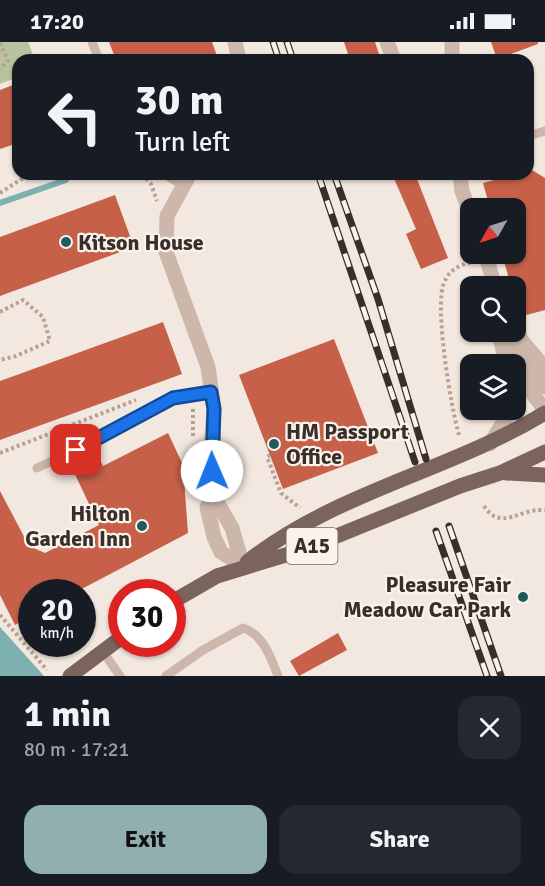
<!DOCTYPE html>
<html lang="en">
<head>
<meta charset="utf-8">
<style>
	body { margin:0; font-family:Signika,sans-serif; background:#242831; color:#f1f3f6; height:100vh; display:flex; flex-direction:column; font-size:22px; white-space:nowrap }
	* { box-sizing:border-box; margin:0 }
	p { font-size:20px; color:#9ea1a6 }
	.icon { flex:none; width:33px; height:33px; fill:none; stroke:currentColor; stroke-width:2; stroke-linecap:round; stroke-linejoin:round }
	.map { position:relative; height:634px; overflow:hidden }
	.side { display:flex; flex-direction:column; background:#171b24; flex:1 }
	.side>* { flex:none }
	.banner { position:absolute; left:12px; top:12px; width:522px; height:126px; border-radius:18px; box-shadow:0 2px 4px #0004; background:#171b24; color:#f1f3f6; overflow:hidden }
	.needle { width:39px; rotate:231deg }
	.tools { position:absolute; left:460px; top:156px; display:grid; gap:12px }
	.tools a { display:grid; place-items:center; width:66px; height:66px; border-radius:12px; background:#171b24; box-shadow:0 2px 4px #0004; font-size:30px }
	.speed { position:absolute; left:18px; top:537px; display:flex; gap:12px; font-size:30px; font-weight:700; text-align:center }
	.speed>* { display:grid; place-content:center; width:78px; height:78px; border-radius:50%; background:#171b24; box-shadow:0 2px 4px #0004; line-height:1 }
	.speed small { font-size:15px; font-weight:400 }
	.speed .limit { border:9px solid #d22; background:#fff; color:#111 }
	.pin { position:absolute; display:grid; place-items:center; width:51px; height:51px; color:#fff; margin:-26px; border-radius:12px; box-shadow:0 3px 9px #0006 }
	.me { position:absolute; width:66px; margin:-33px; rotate:359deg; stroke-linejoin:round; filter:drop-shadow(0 0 4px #0008) }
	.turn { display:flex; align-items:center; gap:21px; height:126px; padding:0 24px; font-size:27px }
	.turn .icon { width:78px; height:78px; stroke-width:2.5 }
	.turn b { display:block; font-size:42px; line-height:51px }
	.round { display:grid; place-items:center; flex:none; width:63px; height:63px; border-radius:18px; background:#242831 }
	.overview { display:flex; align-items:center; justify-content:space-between; height:102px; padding:0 24px }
	h1 { font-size:36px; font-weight:700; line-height:45px }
	.cta { display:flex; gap:12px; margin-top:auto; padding:12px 24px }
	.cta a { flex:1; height:69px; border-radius:18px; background:#92afb0; color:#111; font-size:24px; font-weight:700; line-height:69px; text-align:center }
	.cta a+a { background:#242831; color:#f1f3f6 }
	.status { display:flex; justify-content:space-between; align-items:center; height:42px; padding:0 30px; background:#171b24; direction:ltr }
	.status svg { height:16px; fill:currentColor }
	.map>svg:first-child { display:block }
</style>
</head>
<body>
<div class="status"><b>17:20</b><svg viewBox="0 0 49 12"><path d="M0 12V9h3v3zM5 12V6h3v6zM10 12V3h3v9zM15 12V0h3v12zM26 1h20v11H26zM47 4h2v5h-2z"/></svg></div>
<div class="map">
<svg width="545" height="634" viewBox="0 0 545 634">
	<rect width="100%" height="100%" fill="#f3e8df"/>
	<path fill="#b9c39e" d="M0 0H28L35 18H18V35L0 42Z"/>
	<path fill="#7db1af" d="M0 585 44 634H0Z"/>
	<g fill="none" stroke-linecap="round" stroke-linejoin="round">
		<path stroke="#7db1af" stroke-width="6" d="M0 161 66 138"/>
	</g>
	<path fill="#c76049" d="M109 0H212L217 14 207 18H116Z
		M344 0H375L381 18H350Z
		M491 0H538V2L497 17Z
		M18 41V101L0 107V48Z
		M532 128 545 136V268L519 275 516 244H511L502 212H516V166H490L483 141 516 132H528V129Z
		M392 132H415L448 216 421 227 406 192 416 187Z
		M115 153 134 205 0 254V195Z
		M163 280 182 332 0 398V339Z
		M334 297 378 411 283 447 239 333Z
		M168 391 183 423 188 491 76 550H32V574L15 583 0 553V449L29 504 45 511 99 483 71 424 96 410 103 424Z
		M338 591 347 608 299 634 290 619Z"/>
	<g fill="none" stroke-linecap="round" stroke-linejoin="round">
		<path stroke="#b8a194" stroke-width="4" stroke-dasharray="3 3" stroke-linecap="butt" d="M0 1 8 19 0 27
			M142 132 151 142 157 159
			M0 151 29 132
			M0 270 23 258 43 275 50 299 16 314 0 318
			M459 393C451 366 434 264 444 241 449 228 459 223 472 220
			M193 394V366
			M0 411 136 358
			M270 413 267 415 281 451 300 466
			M192 414 194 451
			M484 464C501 490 519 466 545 468
			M0 573 47 628"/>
		<path stroke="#ccb7aa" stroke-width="9" d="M92 0 99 18
			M528 94 545 89
			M164 132 182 143
			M37 426 95 399 173 356 211 350
			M102 608 120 634
			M166 634 203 608 243 586C263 592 271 616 278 634"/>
		<path stroke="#ccb7aa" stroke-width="15" d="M235 0 239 18
			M387 0 394 18
			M452 0V18
			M190 132 167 174 166 210 208 325 214 367 211 405 213 453 232 486 243 524
			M460 132 462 149 471 173
			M485 212 495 244
			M517 286 521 298 545 326
			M498 290 504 311 511 322
			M509 290 517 312 545 345
			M516 330 545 368
			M490 402 506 376 507 368
			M213 453 207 465 214 495 221 510 243 524"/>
		<path stroke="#7b645b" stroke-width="15" d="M506 431 545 433
			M247 520C335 450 450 429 545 371
			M172 560 217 534 302 508 460 444 500 431 545 410
			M70 634 122 595"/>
		<defs>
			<path id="rail" d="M273 0 279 18
				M287 0 293 18
				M318 132 415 420
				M334 132 378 257 426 417
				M449 484 501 634
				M436 489 487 634"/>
		</defs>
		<use href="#rail" stroke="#392e2a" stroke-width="7"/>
		<use href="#rail" stroke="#faf3ec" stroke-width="4.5" stroke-dasharray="14" stroke-linecap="butt"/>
	</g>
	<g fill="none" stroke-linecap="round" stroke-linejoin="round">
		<defs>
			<path id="route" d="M76 408 173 356 211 350 214 367 212 429"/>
		</defs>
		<use href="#route" stroke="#114b97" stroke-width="15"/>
		<use href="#route" stroke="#1a73e8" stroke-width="10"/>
	</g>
	<g fill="#1f5b5b" stroke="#faf3ec" stroke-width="2">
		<circle cx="66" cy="200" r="6"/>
		<circle cx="274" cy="402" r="6"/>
		<circle cx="142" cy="484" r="6"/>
		<circle cx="523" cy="555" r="6"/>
	</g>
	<g text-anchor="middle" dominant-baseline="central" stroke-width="4.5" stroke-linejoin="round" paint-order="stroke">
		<rect fill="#faf3ec" stroke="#736964" stroke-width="1.5" x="286.5" y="486" width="51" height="36" rx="4.5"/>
		<g font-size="21" font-weight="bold" fill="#392e2a">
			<text x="312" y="504">A15</text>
		</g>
		<g font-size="22" font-weight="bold" fill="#392e2a" stroke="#faf3ec" text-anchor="start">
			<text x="78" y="200">Kitson House</text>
			<text x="286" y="389">HM Passport<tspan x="286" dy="25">Office</tspan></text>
			<text x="130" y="471" text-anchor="end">Hilton<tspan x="130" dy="25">Garden Inn</tspan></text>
			<text x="511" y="542" text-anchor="end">Pleasure Fair<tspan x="511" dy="25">Meadow Car Park</tspan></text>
		</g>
	</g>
</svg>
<div class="tools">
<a><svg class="needle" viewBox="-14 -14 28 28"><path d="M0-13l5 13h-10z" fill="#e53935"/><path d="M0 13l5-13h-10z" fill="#9ea1a6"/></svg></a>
<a><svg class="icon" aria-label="search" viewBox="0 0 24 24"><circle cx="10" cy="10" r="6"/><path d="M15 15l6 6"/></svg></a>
<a><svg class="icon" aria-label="layers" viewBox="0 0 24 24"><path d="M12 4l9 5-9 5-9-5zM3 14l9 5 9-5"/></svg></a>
</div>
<div class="speed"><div>20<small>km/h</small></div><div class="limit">30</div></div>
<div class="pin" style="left:76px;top:408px;background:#d93025"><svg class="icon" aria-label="arrive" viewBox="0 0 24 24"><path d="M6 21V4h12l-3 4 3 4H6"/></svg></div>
<svg class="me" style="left:212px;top:429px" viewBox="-20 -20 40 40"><circle r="19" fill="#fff"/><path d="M0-13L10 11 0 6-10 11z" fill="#1a73e8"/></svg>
<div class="banner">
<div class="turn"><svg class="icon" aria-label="left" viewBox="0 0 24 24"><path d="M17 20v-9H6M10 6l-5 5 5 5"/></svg><div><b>30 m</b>Turn left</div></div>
</div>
</div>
<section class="side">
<div class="overview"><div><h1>1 min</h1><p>80 m · 17:21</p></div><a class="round"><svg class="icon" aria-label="close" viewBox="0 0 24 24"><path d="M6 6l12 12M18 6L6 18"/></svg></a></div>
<div class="cta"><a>Exit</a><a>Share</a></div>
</section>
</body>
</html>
